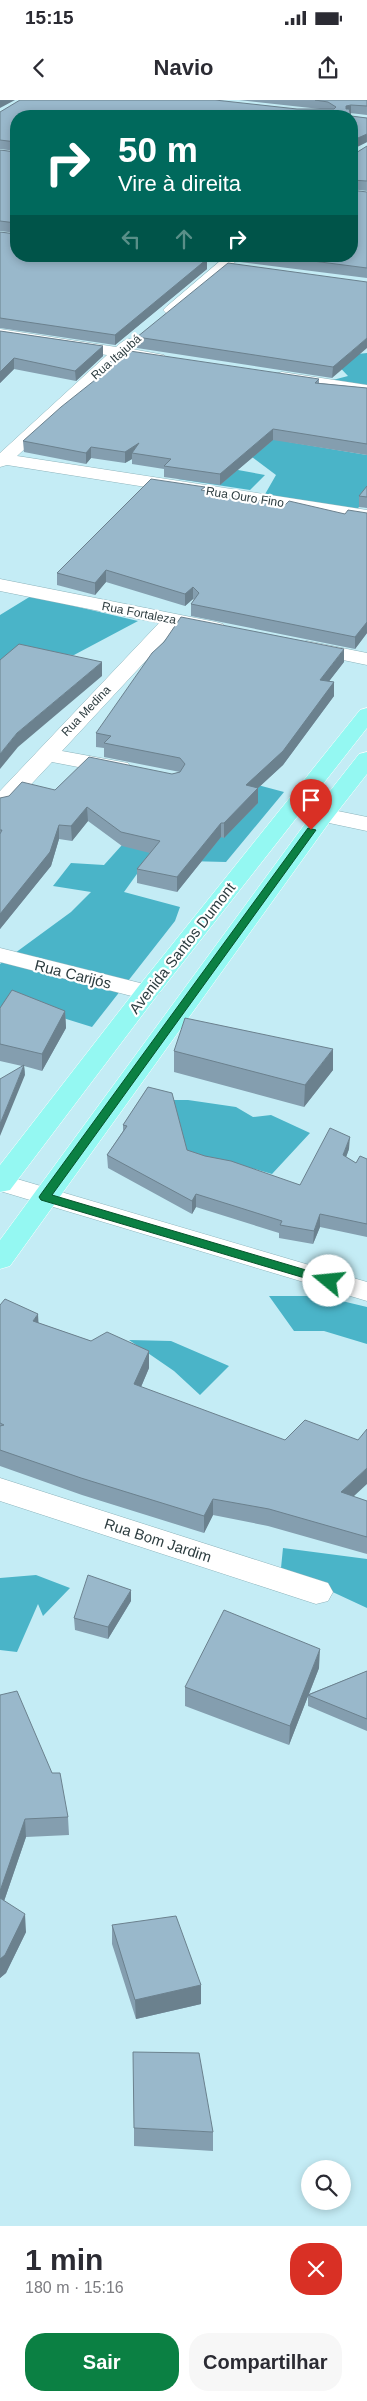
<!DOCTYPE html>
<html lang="pt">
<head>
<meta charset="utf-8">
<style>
	body { margin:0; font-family:Arial,sans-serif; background:#f7f7f7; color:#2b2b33; height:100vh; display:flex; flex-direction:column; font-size:19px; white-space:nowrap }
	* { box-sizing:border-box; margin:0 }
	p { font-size:16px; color:#7c7c81 }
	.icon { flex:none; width:28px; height:28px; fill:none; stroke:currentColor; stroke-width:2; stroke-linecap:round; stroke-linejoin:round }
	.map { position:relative; height:2126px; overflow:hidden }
	.side { display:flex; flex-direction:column; background:#fff; flex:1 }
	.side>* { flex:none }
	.hud { position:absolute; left:10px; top:10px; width:348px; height:152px; border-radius:20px; box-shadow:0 2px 8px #0003; background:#00695c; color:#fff; overflow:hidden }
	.fabs { position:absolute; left:301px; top:2060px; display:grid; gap:10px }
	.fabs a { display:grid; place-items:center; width:50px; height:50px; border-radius:50%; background:#fff; box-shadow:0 2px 8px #0003; font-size:25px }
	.pin { position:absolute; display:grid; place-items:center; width:42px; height:42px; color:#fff; margin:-51px -21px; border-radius:50% 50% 50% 0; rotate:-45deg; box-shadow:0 0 5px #0007 }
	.pin .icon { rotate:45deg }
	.me { position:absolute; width:55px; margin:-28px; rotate:287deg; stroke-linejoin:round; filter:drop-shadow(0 0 4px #0008) }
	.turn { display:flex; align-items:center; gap:18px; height:105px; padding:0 25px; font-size:22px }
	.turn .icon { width:65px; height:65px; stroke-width:2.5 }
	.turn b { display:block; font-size:35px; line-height:42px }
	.lanes { display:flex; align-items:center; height:48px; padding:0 25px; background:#0003; justify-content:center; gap:25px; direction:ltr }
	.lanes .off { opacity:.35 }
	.round { display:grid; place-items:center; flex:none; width:52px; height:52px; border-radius:20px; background:#f7f7f7 }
	.overview { display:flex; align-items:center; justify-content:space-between; height:85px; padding:0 25px }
	h1 { font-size:30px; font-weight:700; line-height:38px }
	.action { display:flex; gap:10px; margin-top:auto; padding:10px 25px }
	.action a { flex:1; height:58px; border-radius:20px; background:#0b8043; color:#fff; font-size:20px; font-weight:700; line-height:58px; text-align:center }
	.action a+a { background:#f7f7f7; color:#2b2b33 }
	.status { display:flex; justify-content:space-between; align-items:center; height:35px; padding:0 25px; background:#fff; direction:ltr }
	.status svg { height:14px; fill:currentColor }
	header { display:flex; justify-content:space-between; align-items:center; height:65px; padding:0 25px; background:#fff; font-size:22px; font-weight:700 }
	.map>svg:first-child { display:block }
</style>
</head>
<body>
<div class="status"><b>15:15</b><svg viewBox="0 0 49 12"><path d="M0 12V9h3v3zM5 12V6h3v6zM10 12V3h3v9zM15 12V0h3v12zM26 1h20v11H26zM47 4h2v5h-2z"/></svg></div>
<header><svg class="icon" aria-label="back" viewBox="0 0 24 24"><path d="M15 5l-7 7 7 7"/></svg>Navio<svg class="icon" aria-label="share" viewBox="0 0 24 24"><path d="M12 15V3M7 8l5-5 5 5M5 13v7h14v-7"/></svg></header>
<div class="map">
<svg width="367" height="2126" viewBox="0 0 367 2126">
	<rect width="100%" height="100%" fill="#c4ecf5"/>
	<path fill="#4ab4c8" d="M367 253V286L329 281 348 276 330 257Z
		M139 304 289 342 367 355V396L356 411 264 396 276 375 252 357Z
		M216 366 265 375 250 390 178 379 187 372Z
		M31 496 138 521 74 555 16 553 0 567V515Z
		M212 673 284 692 226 762 147 760 124 792 180 807 175 821 92 927 15 903 0 920V864L71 812 91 792 53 786 71 763 104 765 175 686Z
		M148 1000H188L236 1007 253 1017 271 1015 310 1033 272 1074 230 1062 186 1066Z
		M269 1196H321L367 1207V1244L324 1231H294Z
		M129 1240 171 1241 229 1266 200 1295 174 1271Z
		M283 1448 367 1459V1508L281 1468Z
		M36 1475 70 1488 43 1516 38 1504 17 1552 0 1550V1478Z"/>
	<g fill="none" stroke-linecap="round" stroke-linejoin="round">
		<defs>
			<path id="minor" d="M226 156H242L176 213H166L163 210 166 207Z
				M0 229 116 247C123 241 127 237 136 240L138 243 132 249 164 255 166 258 164 261 158 263 123 258 17 356 367 410V422L7 365 0 367V353L107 255 0 239Z
				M282 272 367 285V295L276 280 274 277 276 274Z
				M0 479 216 522 223 524 226 528 223 532 216 534 178 526 62 651 128 663 131 668 128 673 120 675 52 662 8 709 0 711V691L159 523 0 491Z
				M307 541 367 553V565L300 551 297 547 300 543Z
				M323 708 367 717V731L315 720 312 715 315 710Z
				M0 848 156 887 160 892 156 897 147 900 0 862Z
				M0 1074 367 1182V1201L0 1091Z
				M0 1378 328 1483 333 1492 328 1501 316 1504 0 1401Z"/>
			<path id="primary" d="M367 608V628L156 897 10 1090 0 1092V1065L138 887 360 610Z
				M367 652V674L331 720 10 1166 0 1169V1140L315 710 359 654Z"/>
		</defs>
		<use href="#minor" stroke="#8cb3bb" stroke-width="1"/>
		<use href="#primary" stroke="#fff" stroke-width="1"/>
		<use href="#minor" fill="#fff" fill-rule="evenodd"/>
		<use href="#primary" fill="#94f8f2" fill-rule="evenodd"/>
	</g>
	<path fill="#849eaf" d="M239 0H367V15L350 13 351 16 367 18V42L351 50 16 16V51L0 49V12L320 9Z
		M367 46V91L351 89V56Z
		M0 50 16 52V133L0 131Z
		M367 92V178L240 162V156H351Z
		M0 132 207 159V169L115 245 0 228Z
		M200 156H223L219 159Z
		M367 182 332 278 137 248V237Z
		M0 231 103 246V256L76 281 14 269 0 283Z
		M96 275 319 279V283L367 288V355L273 340 220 385 164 377V369L132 364V359L125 363 91 358 86 364 24 352 23 341 96 280Z
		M367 386V408L359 407V396Z
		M205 391 285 405 345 414 367 413V533L355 549 191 516V504L194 500 193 499 185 506 106 482 95 495 57 485V473Z
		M344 562 329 581 334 582V596L283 665 258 688V703L224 738 221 737 177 792 137 783V769L150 753 122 746 88 721 72 741 59 739 51 766 0 829V698L55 690 172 674 180 672 104 657V648L96 647V633Z
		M0 908 65 911 66 928 42 971 24 966 25 975 22 966 0 961Z
		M174 951 333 970 304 1007 174 972Z
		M148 987 187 1050 205 1056 300 1085 349 1049 346 1057 356 1063 367 1059V1137L320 1127 313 1144 279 1138V1133L196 1107 192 1114 108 1068 107 1055 123 1031V1025Z
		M0 1205 39 1223 91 1241 149 1251V1268L141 1287 353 1397 367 1401V1454L268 1426 213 1415 204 1433 82 1395 0 1366Z
		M131 1501 108 1539 75 1530 74 1518Z
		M319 1568 309 1594 367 1571V1631L308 1606V1596L289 1645 185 1606V1587Z
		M0 1595 68 1717 69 1735 26 1737 4 1801 26 1832 6 1873 0 1878Z
		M112 1825 201 1885V1904L136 1919 112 1844Z
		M134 2028 213 2032V2051L134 2046Z"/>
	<path fill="#6b818e" d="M0 0H15L0 8Z
		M351 5V13L345 15 346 6Z
		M367 34V42L351 50V41Z
		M207 159V169L115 245V235Z
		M367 238V248L332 278 333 267Z
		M103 246V256L76 281 75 271Z
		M14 258V269L0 283V272Z
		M273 329V340L220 385V374Z
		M139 343 132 353V359L125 363V352Z
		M91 347V358L86 364V353Z
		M106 470V482L95 495V483Z
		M193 487V499L185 506V494Z
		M367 522V533L355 549V537Z
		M344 549V562L320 593V580Z
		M102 562V576L18 647 0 669V654L17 633Z
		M334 582V596L283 665 246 699V685Z
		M258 688V703L224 738V723Z
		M87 707 88 721 72 741 71 726Z
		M221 723V737L177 792V777Z
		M59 725V739L51 766 0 829V814Z
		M65 911 66 928 42 971V954Z
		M333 949V970L304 1007 305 985Z
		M24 965 25 975 0 1036V1024Z
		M350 1037 349 1049 342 1068 343 1055Z
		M196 1094V1107L192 1114V1101Z
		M320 1114V1127L313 1144 314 1131Z
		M38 1214 39 1231 33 1221Z
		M149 1251V1268L135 1301 134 1284Z
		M367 1368V1384L340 1409 341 1392Z
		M213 1399V1415L204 1433V1416Z
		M131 1490V1501L108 1539V1527Z
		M320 1549 319 1568 289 1645 290 1626Z
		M25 1719 26 1737 0 1813V1791Z
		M25 1814 26 1832 6 1873 0 1878V1859Z
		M201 1885V1904L136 1919 135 1900Z"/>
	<path fill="#99b8cb" stroke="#6b818e" d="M20 0H215L297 9H334L336 7 328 2 315 0H367V6L351 5 346 6V9H349L351 16 367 18V34L351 41V16H16V42L0 40V12Z
		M367 46V81L351 80V56Z
		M0 50 16 52V123L0 121Z
		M351 90 367 92V168L274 156H351Z
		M0 132 16 134V156H182L207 159 115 235 0 218Z
		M228 163 367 182V238L333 267 137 237Z
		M0 231 103 246 75 271 14 258 0 272Z
		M123 250 319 279 315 283 367 288V344L273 329 220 374 164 366 171 359 132 353 139 343 125 352 91 347 86 353 23 341 61 307 100 276 96 275Z
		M151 379 205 387 201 390 285 405 289 401 345 414 348 410 367 413V522L355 537 191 504 199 493 193 487 185 494 106 470 95 483 57 473Z
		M367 386V397L359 396Z
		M181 517 344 549 320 580 334 582 283 651 246 685 258 688 224 723H221L177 777 137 769 160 741 121 732 87 707 71 726 59 725 50 752 0 814V734L2 730H0V698L9 696 22 682 55 690 89 657 172 674 180 672 185 664 180 658 104 643 111 636 96 633 152 553 164 542Z
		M19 544 102 562 17 633 0 654V560Z
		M12 890 65 911 42 954 0 944V908Z
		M185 918 333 949 305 985 174 951Z
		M24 965 0 1024V979Z
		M148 987 172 993 187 1050 205 1056 231 1061 300 1085 330 1028 350 1037 343 1055 356 1063 360 1056 367 1059V1124L320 1114 314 1131 280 1125 282 1121 196 1094 192 1101 107 1055 127 1026 123 1025Z
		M5 1199 38 1214 33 1221 91 1241 107 1232 149 1251 134 1284 285 1340 305 1320 358 1340 367 1329V1368L341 1392 367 1401V1437L269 1409 213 1399 204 1416 81 1378 0 1350V1326L4 1325 0 1323V1205Z
		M88 1475 131 1490 108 1527 74 1518Z
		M224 1510 320 1549 290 1626 185 1587Z
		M367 1571V1619L308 1595Z
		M17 1591 52 1673H60L68 1717 25 1719 0 1791V1595Z
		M0 1798 25 1814 5 1855 0 1859Z
		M176 1816 201 1885 135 1900 112 1825Z
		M133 1952 199 1953 213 2032 134 2028Z"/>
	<path fill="#0b8043" stroke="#07532c" d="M308 728 316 730 52 1095 333 1178 335 1181 333 1184H325L41 1100 39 1097 41 1094Z"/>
	<g text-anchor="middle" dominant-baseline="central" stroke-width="4.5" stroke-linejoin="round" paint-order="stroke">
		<g font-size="12" fill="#2d3d40" stroke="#fff">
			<text transform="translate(116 257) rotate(-41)">Rua Itajubá</text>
			<text transform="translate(245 397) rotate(9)">Rua Ouro Fino</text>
			<text transform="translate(139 513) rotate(11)">Rua Fortaleza</text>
			<text transform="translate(86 611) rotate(-46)">Rua Medina</text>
		</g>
		<g font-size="15" fill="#2d3d40" stroke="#fff">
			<text transform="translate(182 848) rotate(-52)">Avenida Santos Dumont</text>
			<text transform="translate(73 874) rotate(14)">Rua Carijós</text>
			<text transform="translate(158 1440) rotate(18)">Rua Bom Jardim</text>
		</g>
	</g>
</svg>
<div class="fabs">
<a><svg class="icon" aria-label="search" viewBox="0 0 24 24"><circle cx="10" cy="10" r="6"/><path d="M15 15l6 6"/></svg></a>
</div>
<div class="pin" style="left:311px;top:730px;background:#d93025"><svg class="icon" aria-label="arrive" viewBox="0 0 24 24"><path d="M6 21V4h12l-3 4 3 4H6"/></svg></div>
<svg class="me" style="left:329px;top:1181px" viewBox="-20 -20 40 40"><circle r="19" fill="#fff"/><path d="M0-13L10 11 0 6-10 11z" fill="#0b8043"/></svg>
<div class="hud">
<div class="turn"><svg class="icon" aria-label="right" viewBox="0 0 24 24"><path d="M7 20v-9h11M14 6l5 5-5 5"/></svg><div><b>50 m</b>Vire à direita</div></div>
<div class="lanes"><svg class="icon off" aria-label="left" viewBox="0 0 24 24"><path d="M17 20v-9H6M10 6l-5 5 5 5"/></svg><svg class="icon off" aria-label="ahead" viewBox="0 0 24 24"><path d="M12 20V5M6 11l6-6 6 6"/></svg><svg class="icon" aria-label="right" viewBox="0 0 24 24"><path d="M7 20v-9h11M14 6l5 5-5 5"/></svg></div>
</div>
</div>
<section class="side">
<div class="overview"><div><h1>1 min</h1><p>180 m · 15:16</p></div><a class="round" style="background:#d93025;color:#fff"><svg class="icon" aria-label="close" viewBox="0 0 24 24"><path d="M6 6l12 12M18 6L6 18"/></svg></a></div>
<div class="action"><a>Sair</a><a>Compartilhar</a></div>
</section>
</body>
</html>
